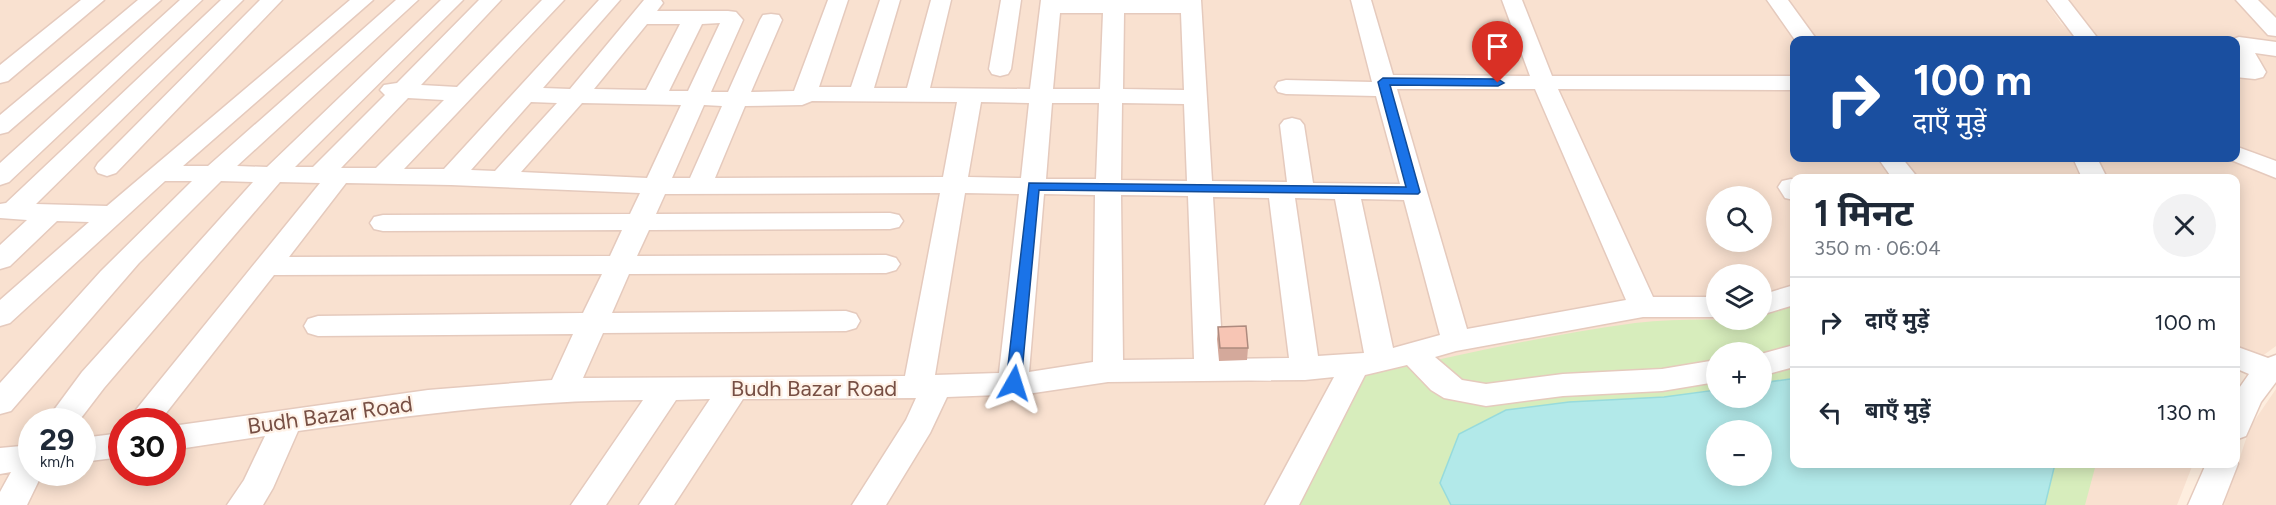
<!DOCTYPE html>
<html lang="hi">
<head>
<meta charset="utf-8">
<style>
	body { margin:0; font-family:Figtree,"Noto Sans Devanagari",sans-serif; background:#f2f2f3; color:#1f2937; height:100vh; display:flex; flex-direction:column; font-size:22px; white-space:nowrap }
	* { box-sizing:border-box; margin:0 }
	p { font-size:20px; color:#747a83 }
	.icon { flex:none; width:33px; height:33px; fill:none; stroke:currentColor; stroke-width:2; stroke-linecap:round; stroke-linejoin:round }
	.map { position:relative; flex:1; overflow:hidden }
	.drawer { position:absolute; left:1790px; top:174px; width:450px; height:294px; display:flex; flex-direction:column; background:#fff; border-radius:12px; box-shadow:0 3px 15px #0003 }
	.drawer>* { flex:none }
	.top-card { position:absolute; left:1790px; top:36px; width:450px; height:126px; border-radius:12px; box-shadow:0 3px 15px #0003; background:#1a4fa0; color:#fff; overflow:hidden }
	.fabs { position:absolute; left:1706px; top:186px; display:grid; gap:12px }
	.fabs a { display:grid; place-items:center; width:66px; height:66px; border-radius:50%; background:#fff; box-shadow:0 3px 15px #0003; font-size:30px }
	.speed { position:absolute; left:18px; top:408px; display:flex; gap:12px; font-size:30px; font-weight:700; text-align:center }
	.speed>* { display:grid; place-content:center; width:78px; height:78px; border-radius:50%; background:#fff; box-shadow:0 3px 15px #0003; line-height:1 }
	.speed small { font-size:15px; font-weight:400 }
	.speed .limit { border:9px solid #d22; background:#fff; color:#111 }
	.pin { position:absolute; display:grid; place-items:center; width:51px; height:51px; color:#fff; margin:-62px -26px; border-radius:50% 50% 50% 0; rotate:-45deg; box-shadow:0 0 6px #0007 }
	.pin .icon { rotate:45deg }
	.me { position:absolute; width:66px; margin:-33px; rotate:6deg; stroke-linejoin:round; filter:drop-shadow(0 0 4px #0008) }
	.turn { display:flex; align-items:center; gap:21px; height:126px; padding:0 24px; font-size:27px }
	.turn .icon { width:78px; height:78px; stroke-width:2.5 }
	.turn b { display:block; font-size:42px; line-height:51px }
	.round { display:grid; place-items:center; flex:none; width:63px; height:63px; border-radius:32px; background:#f2f2f3 }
	.headline { display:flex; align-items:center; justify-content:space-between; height:102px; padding:0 24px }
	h1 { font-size:36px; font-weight:700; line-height:45px }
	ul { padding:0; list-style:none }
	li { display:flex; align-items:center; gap:18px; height:90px; padding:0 24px; border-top:2px solid #e0e1e3 }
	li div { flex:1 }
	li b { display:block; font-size:22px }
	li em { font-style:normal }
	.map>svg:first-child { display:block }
</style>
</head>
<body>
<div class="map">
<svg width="2276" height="505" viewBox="0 0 2276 505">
	<rect width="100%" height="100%" fill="#feeedf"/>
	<path fill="#f9e1d0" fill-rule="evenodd" d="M0 0H2045L2061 23 2078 40H1794V158H2235L2276 174V346L2235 376V178H1794V464H2193L2177 505H0ZM1716 196H1761V242H1716ZM1716 274H1761V320H1716ZM1716 352H1761V398H1716ZM32 422H82V472H32ZM122 422H172V472H122ZM1716 430H1761V476H1716Z
		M2068 0H2276V161L2235 144V40H2099Z
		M2276 389V505H2224L2250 427Z"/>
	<path fill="#d7edbc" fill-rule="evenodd" d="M1794 304V464H2096L2085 505H1296L1363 376C1453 357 1544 335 1635 323 1679 318 1719 320 1761 320V313ZM1716 352H1761V398H1716ZM1716 430H1761V476H1716Z"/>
	<path fill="#b2e9e9" stroke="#97dbdc" stroke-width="1.5" fill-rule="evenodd" d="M1794 376V464H2055L2045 505H1451L1440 483 1459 434 1506 410 1569 402 1664 397 1716 390V398H1761V383L1790 379ZM1761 430V476H1716V430Z"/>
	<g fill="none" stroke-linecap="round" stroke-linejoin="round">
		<defs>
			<path id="minor" d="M81 0H104L8 81 0 83V65Z
				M138 0H161L8 132 0 134V115Z
				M180 0H202L9 182 0 185V163Z
				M221 0H243L36 204 107 206 350 0H373L183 166H208L396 0H418L237 166 267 167 441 0H463L295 167H313L385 95 380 90 384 85 397 83 479 0H501L421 85 457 87 542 0H564L404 169H444L599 0H620L543 88 570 89 644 0H661L663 3 657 11H728L736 12 743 20 711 92H728L760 20 763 15 771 14 779 15 782 20 751 92 794 91 828 0H848L819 87H851L880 0H900L874 88H907L931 0H951L930 88 1030 89 1041 0H1201L1212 181 1287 182 1280 125 1284 120 1292 118 1300 120 1304 125 1313 183 1400 184 1376 96 1286 94 1278 92 1275 87 1278 82 1286 80 1372 82 1351 0H1371L1393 75 1530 76 1502 0H1522L1552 76H1794V90L1558 89 1653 297H1716V317H1643L1456 351 1435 357 1462 380 1486 384 1563 374 1662 369 1716 360V382L1662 391 1563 396 1486 406 1444 398 1431 390 1407 365 1365 375 1299 505H1265L1334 377 1305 380 1108 382 1027 394 947 397 930 433 886 505H852L906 420 916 398 743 399 674 505H639L710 399 676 400 606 505H571L643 400C527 400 413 415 298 431L273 488 263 505H227L244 480 265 436 172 450V426L428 390 552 380 573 334 318 336 308 333 304 326 308 319 318 316 583 313 602 274 274 275 159 422H126L320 183 280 182 104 388 78 422H45L82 372 253 182 221 181 139 263 11 411 0 414V383L101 271 192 181H165L10 323 0 326V300L89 222 57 221 10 266 0 269V245L27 220 0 218V204L6 203ZM1060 13H1103L1100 89H1053ZM1124 13H1181L1184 90 1123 89ZM720 23 688 91H669L702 24ZM647 24H680L646 90 594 89ZM1397 89H1535L1626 300 1467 329ZM408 98 444 100 376 168H341ZM812 101 957 102 943 177 715 178 745 106 802 105ZM531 102 557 103 495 171 471 170ZM981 102 1029 103 1021 178 968 177ZM582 103 681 105 647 178 521 172ZM1052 103H1099L1096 179H1046ZM1122 103 1184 104 1187 181 1121 180ZM704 105 722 106 690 178H672ZM346 183 451 185 640 193 630 214 383 215 374 217 370 223 374 229 383 231 622 230 610 256 289 257ZM940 193 905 376 583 378 603 333 846 331 856 328 860 321 856 314 846 311 612 313 629 274 886 273 896 270 900 264 896 258 886 255 637 256 649 230 890 229 899 227 903 221 899 215 890 213 656 214 665 194ZM965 193 1019 194 999 373 935 375ZM1044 194 1095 195 1093 362 1029 372ZM1121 195 1188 196 1194 359 1123 360ZM1213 197 1269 198 1289 358 1223 359ZM1295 198 1335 199 1364 353 1318 356ZM1361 199 1404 200 1440 335 1393 348Z
				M260 0H282L116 173 107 176 98 173 95 168 98 163Z
				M1001 0H1021L1011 69 1008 74 1000 76 992 74 989 69Z
				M1767 0H1788L1817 40H1795Z
				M2047 0H2068L2099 40H2077Z
				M2236 0H2258L2276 18V36L2268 35Z
				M2239 37 2276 42V56L2255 53 2266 72 2263 77 2255 79 2235 77V63L2239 64 2235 56V40H2230Z
				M2235 146 2276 161V178L2226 158H2235Z
				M1878 158H1902L1918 178H1892Z
				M2073 158H2097L2107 178H2082Z
				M1791 179 1794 180V200L1785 198 1778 187 1782 181Z
				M1794 285V305L1761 315V295Z
				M1794 345V367L1761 376V354Z
				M2235 346 2268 358 2276 355V382L2261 402 2246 436 2235 440V394L2249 374 2235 368Z
				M122 433V457L82 462V438Z
				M32 445V472H43L27 505H0V492L11 472 0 474V448Z
				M2235 458 2238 464 2222 505H2188L2206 464H2235Z"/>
		</defs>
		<use href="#minor" stroke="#e5cabd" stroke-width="3"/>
		<use href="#minor" fill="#fff" fill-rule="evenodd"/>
	</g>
	<path fill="#d4a99b" d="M1218 327 1248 348 1247 360 1219 361 1217 339Z"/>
	<path fill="#f7c5b4" stroke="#ad8a7e" stroke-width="1.5" d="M1246 326 1248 348H1220L1218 327Z"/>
	<path fill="#1a73e8" stroke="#114b97" stroke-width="1.5" d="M1383 78 1498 79 1504 83 1498 86 1390 85 1420 192 1418 194 1039 190 1021 383 1019 387H1008L1006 383 1029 183 1406 187 1378 82Z"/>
	<g text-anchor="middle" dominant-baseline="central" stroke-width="4.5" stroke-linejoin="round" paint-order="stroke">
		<g font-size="22" fill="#774f44" stroke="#fff2e7">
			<text x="814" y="388">Budh Bazar Road</text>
			<text transform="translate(330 415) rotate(-8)">Budh Bazar Road</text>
		</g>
	</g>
</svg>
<div class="fabs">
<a><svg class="icon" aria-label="search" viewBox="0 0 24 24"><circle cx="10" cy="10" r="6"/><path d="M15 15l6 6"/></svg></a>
<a><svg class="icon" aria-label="layers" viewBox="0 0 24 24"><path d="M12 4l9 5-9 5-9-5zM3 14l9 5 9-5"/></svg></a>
<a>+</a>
<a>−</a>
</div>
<div class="speed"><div>29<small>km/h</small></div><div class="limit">30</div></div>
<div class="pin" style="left:1498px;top:83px;background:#d93025"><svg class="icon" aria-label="arrive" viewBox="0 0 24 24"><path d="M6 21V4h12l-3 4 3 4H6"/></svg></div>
<svg class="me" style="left:1014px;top:383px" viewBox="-20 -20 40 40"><path d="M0-17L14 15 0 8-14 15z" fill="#1a73e8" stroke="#fff" stroke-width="4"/></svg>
<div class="top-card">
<div class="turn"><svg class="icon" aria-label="right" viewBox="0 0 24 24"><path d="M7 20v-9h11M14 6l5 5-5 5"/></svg><div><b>100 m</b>दाएँ मुड़ें</div></div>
</div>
<section class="drawer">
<div class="headline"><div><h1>1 मिनट</h1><p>350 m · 06:04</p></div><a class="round"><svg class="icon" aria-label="close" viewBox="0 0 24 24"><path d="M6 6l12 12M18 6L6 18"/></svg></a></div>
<ul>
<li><svg class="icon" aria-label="right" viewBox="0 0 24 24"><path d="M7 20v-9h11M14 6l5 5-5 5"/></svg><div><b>दाएँ मुड़ें</b></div><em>100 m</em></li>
<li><svg class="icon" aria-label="left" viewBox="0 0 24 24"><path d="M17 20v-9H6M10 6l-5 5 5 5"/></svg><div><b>बाएँ मुड़ें</b></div><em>130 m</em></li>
</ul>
</section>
</div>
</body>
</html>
